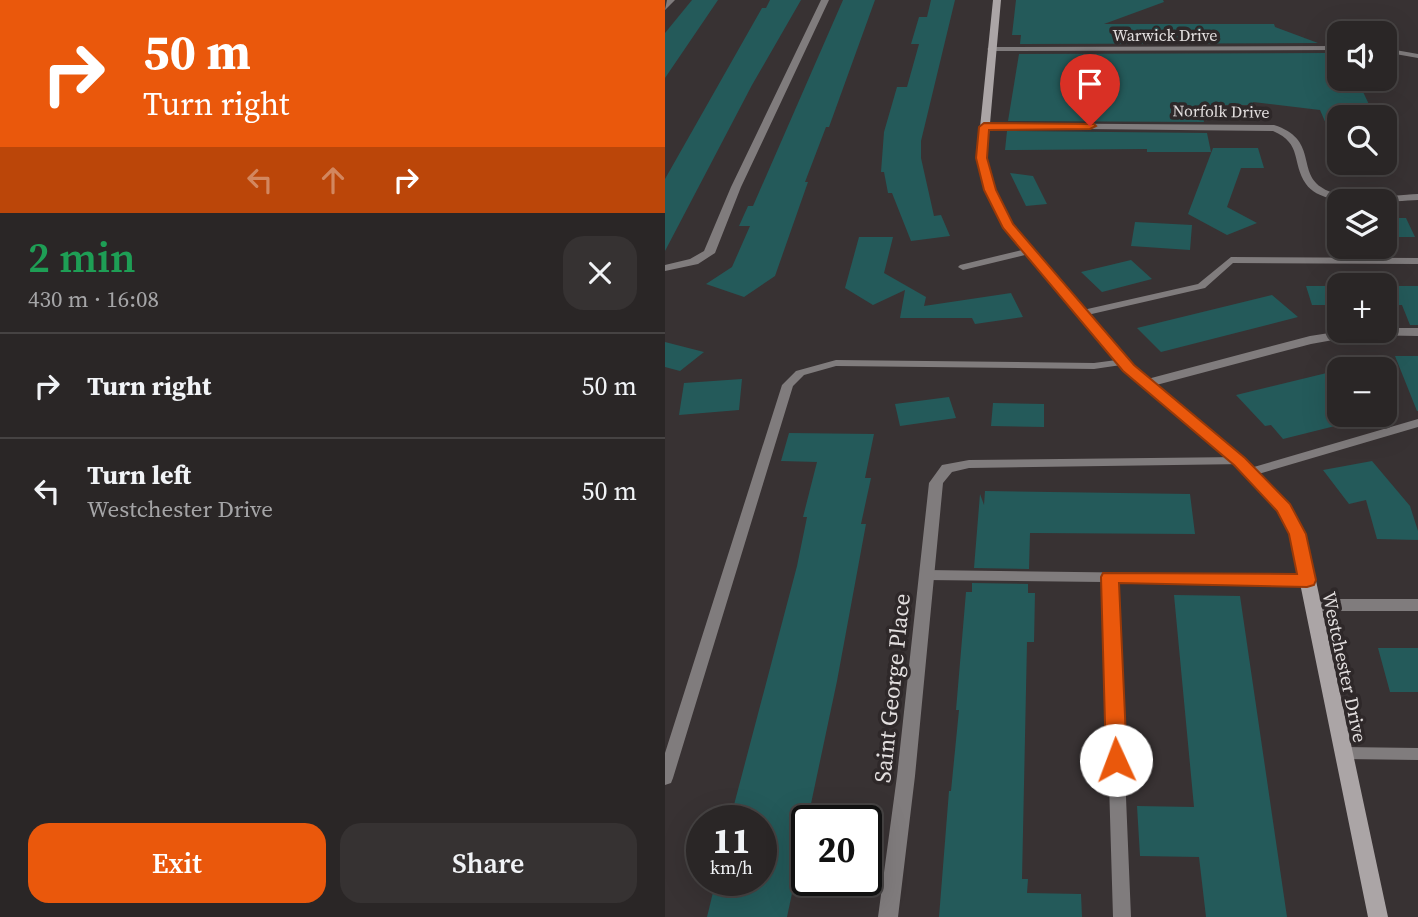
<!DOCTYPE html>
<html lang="en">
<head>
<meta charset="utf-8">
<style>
	body { margin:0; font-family:"Source Serif 4",serif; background:#363232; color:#f1f3f6; height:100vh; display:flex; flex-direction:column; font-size:26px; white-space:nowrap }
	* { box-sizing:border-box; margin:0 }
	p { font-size:23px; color:#a5a5a7 }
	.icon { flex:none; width:38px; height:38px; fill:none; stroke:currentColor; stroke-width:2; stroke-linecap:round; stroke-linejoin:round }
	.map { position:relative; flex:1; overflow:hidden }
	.panel { display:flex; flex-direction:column; background:#2a2626; width:665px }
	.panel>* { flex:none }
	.guide { background:#ea580c; color:#fff; overflow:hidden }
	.controls { position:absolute; left:662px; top:21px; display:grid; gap:14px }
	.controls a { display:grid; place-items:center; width:70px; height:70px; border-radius:14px; background:#2a2626; box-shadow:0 7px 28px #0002,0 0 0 2px #464343; font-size:35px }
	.speed { position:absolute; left:21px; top:805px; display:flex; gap:14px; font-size:35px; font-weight:700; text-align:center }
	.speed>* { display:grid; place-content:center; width:91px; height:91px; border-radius:50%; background:#2a2626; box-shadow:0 7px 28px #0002,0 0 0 2px #464343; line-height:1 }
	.speed small { font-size:18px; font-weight:400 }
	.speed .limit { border:4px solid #111; border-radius:10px; background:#fff; color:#111 }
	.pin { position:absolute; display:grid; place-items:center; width:60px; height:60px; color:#fff; margin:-72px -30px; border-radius:50% 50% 50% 0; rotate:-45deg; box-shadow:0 0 7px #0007 }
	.pin .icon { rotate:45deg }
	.me { position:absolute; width:77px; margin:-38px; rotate:358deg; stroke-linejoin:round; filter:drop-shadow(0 0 5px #0008) }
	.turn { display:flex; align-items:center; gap:24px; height:147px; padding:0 28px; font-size:32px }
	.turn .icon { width:91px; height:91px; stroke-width:2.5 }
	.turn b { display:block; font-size:49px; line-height:60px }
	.lanes { display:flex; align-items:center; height:66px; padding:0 28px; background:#0003; justify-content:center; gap:35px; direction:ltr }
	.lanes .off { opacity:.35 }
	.round { display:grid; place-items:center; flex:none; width:74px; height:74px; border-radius:21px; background:#363232 }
	.head { display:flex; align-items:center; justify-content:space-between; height:119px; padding:0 28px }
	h1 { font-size:42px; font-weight:600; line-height:52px; color:#1e9e55 }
	.action { display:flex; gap:14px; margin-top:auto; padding:14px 28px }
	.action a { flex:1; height:80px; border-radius:21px; background:#ea580c; color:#fff; font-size:28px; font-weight:600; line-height:80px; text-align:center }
	.action a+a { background:#363232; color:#f1f3f6 }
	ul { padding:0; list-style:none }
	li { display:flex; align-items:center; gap:21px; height:105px; padding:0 28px; border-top:2px solid #464343 }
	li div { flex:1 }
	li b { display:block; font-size:26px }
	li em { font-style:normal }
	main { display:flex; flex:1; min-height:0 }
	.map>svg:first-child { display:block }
</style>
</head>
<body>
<main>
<section class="panel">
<div class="guide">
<div class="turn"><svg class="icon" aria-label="right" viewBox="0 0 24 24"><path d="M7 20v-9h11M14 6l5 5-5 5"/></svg><div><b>50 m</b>Turn right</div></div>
<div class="lanes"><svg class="icon off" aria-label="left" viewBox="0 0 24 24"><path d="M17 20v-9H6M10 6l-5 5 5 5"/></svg><svg class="icon off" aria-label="ahead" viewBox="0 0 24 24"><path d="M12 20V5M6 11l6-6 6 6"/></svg><svg class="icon" aria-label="right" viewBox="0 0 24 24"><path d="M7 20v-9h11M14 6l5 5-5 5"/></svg></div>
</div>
<div class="head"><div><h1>2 min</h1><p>430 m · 16:08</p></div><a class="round"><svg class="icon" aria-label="close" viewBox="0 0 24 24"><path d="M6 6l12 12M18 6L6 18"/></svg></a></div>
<ul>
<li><svg class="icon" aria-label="right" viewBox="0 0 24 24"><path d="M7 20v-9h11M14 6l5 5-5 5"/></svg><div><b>Turn right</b></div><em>50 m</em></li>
<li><svg class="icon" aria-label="left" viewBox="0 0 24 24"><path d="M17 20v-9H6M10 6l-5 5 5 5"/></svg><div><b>Turn left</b><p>Westchester Drive</p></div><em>50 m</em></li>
</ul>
<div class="action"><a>Exit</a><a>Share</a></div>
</section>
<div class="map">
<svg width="753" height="917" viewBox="0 0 753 917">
	<rect width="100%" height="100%" fill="#383233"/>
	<path fill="#245a5a" d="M27 0H53L0 78V33Z
		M105 0H136L87 85 0 251V179L97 8H101Z
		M178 0H210L164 127H161L140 182H143L110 276 79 297 41 284 67 267 85 226H74L83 206H88Z
		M266 0H290L256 141V158L269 216 276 215 285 236 246 241 227 193H223L219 172H216L219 132 232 87H242L254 44H246L254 17H262Z
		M351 0H498L499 2 439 24H609L610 27 653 43 355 44 356 35H347Z
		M664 53 674 79H692L708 113 674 112V154L655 110 588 102 589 105H536L539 122 343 121 354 54Z
		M342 131 542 133 546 152H482V149L340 150Z
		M548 148H593L599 168H576L562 207 592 223 562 235 523 214Z
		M345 173 368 176 382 204 361 206Z
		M719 218H741L750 237H719Z
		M470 222 527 225 525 250 466 246Z
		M194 237H228L219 273 261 297 259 306 346 293 358 317 310 324 307 318H235L240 290 208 305 180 288Z
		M466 260 487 279 437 292 416 272Z
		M641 286H674V305H647Z
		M719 286H753V325H745L737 305H719Z
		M607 295 633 317 496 352 472 328Z
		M0 342 39 352 15 371 0 367Z
		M730 356H753V411H752Z
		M674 370V425L618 439 606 425 600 426 571 395Z
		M77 379 74 410 14 415 19 383Z
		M284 397 291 418 235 426 230 404Z
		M328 403 379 404V427L326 426Z
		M124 433 209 434 200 478H206L196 524H201L172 681 122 917H42L51 880H96V821L65 820 132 566 142 517H138L152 462 116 461Z
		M707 461 745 506 753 531V540L712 539 701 500 684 504 658 470Z
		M320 491 525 494 530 534 365 533 364 569 309 568 315 494 319 505Z
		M307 583 363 584V593H370L369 642H362L357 879H363L362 893 416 894 417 917H274L284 791H286L294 710H291L301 592H307Z
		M509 595 575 596 622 917H541L534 857 475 856 472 806 529 807Z
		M713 648H753V692H725Z"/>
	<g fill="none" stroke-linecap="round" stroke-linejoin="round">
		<path fill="#807c7d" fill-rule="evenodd" d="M365 248 370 251 368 253 298 270 293 267 295 265Z
			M566 257 753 258V264L568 263 540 288 418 316 413 313 418 310 533 284Z
			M459 359 463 360 465 362 463 364 429 369 171 366 139 375 128 386 8 778 6 783 0 785V753L117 385 131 371 171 360 429 363Z
			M753 419V427L590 475 586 476 580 472 582 469Z
			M261 570 642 575 647 577 649 580 647 583 642 585 452 582 466 917H448L438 582 261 580 256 578 254 575 256 572Z
			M679 747 753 748V760L679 759 673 758 671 753 673 748Z"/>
		<path fill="#807c7d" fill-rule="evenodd" d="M2 0H10L0 10Z
			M156 0H164L76 187 50 253 33 264 0 271V265L25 259 39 251 66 187Z
			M674 46V50L326 51 322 49 326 47Z
			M719 48 753 54V58L719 52Z
			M319 123 609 125C653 139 632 171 656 187 678 203 726 195 753 194V200C725 201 659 210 641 184 626 162 638 144 608 131L316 128 314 126Z
			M719 328H753V336L696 335 646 344 480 388 474 384 475 381 645 336 677 331H719Z
			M575 457 580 458 582 461 580 464 304 468 287 472 278 483 250 776 233 917H213L232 776 264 483 277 465 304 460Z
			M648 599H753V611H648L642 609 640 605 642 601Z"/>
		<path fill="#aba5a6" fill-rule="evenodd" d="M328 0H336L322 157 330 190 348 225 468 365 591 469 624 505 641 534 723 917H703L625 534 613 510 581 475 460 371 338 226 320 190 312 157Z"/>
	</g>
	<path fill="#ea580c" stroke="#983908" stroke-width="2" d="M319 123 429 124 431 126 425 129 324 130 322 158 331 190 348 224 469 365 580 458 625 504 641 534 651 580 649 585 642 587 454 583 462 760 459 766 451 769 444 766 441 760 436 577 438 573 632 574 624 534 612 511 569 465 458 371 338 228 319 190 311 158 314 127Z"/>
	<g text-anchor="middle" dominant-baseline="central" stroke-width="7" stroke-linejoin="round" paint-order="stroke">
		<g font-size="16" fill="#e3dfdf" stroke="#2e2829">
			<text x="500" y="35">Warwick Drive</text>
			<text transform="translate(556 111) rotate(1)">Norfolk Drive</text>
		</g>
		<g font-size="19" fill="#e3dfdf" stroke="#2e2829">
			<text transform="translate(680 667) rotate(78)">Westchester Drive</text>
		</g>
		<g font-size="23" fill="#e3dfdf" stroke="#2e2829">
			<text transform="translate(227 688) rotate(-84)">Saint George Place</text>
		</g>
	</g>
</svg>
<div class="controls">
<a><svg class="icon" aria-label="sound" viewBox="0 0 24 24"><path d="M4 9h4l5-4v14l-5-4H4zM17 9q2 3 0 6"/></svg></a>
<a><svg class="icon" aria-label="search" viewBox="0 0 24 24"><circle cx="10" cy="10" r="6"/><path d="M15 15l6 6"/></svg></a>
<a><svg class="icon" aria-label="layers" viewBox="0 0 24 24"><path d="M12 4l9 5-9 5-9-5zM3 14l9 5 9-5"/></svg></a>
<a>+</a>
<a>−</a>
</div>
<div class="speed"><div>11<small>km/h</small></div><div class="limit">20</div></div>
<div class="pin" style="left:425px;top:126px;background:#d93025"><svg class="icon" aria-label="arrive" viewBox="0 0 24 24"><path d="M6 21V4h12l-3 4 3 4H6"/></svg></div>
<svg class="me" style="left:451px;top:760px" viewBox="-20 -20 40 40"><circle r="19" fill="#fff"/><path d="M0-13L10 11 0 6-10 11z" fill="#ea580c"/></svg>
</div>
</main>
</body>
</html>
